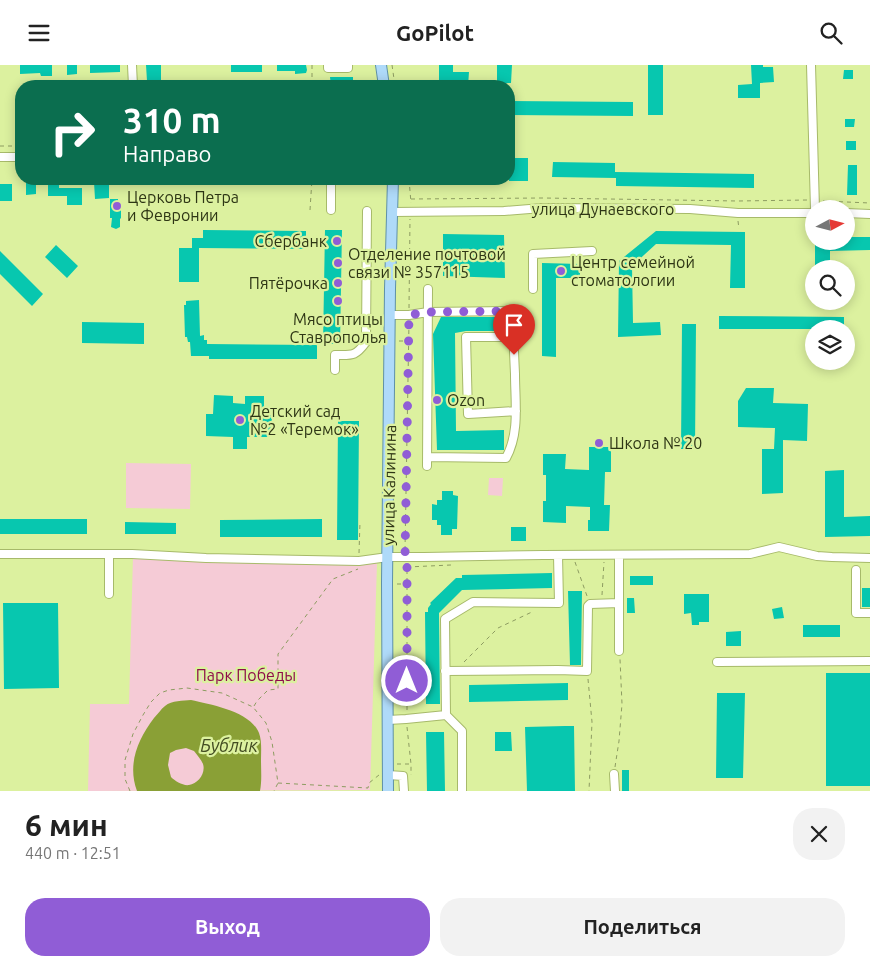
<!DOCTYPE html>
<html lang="ru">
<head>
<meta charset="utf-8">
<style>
	body { margin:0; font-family:Ubuntu,sans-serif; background:#f2f2f2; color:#222; height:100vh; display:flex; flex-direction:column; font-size:19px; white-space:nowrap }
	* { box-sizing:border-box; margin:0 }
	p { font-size:16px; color:#767676 }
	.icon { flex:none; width:28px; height:28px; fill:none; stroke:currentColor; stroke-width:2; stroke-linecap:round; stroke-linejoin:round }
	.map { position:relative; height:726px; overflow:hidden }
	.side { display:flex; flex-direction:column; background:#fff; flex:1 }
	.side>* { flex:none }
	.banner { position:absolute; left:15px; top:15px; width:500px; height:105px; border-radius:20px; box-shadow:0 2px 12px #0003; background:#0b6e4f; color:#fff; overflow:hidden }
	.needle { width:32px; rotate:83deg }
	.tools { position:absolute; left:805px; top:135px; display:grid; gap:10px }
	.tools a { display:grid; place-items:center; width:50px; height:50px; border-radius:50%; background:#fff; box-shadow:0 2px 12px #0003; font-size:25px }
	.pin { position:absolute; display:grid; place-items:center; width:42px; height:42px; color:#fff; margin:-51px -21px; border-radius:50% 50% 50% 0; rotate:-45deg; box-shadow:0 0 5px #0007 }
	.pin .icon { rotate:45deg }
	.me { position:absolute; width:55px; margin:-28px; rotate:0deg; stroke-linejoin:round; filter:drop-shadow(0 0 4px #0008) }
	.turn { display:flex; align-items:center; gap:18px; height:105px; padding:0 25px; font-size:22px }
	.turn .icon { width:65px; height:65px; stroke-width:2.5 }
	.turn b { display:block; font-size:35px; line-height:42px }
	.round { display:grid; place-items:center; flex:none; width:52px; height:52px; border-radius:20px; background:#f2f2f2 }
	.summary { display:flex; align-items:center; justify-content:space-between; height:85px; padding:0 25px }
	h1 { font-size:30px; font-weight:700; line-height:38px }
	.cta { display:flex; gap:10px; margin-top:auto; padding:10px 25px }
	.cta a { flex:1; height:58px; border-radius:20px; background:#905dd6; color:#fff; font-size:20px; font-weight:700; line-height:58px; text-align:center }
	.cta a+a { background:#f2f2f2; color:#222 }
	header { display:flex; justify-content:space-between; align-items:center; height:65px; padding:0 25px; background:#fff; font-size:22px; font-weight:700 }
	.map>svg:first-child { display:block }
</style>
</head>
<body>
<header><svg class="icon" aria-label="menu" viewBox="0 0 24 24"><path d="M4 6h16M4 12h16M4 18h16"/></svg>GoPilot<svg class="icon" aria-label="search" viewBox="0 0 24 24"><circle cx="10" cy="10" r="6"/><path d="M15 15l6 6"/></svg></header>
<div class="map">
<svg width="870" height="726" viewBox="0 0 870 726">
	<rect width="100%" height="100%" fill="#dcf19f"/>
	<path fill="#f5cbd6" d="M126 398 191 399 190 444 126 443Z
		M489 413H503L502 431 488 430Z
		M133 491 377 498 370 725 88 726 90 639H129Z"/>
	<path fill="#8aa036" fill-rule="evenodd" d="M191 635C212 640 250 646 259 668 262 676 261 687 261 695 261 705 262 716 260 726H137C127 699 138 674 154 653 158 649 161 644 165 641 172 635 183 636 191 635ZM186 683 194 686C197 690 201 694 203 699 206 708 198 719 189 720 183 721 175 716 171 712L168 700 170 688 176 685Z"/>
	<path fill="#07c7af" d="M20 0H52V11H41L40 8 20 9Z
		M67 0H77V9L67 10Z
		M90 0H120V7L90 8Z
		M146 0H161V16H147Z
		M231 0H262V7H231Z
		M277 0H306L307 5 306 8 295 9V6H277Z
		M439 0H453V7H469L468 21H439Z
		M497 0H512L511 18H497Z
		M648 0H663V50H648Z
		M751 0H763V2H773L774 17 760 18V33H738V20L752 19Z
		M844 5H853V14H843Z
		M330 12H353V21H331Z
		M509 36 633 37V51L509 50Z
		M845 54H855L854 62H845Z
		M846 76H856V85H846Z
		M509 93H528V116H509Z
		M553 97 615 98V107L754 109V123L616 121V113L552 112Z
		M848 100H857V130H847Z
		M427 114H462V120L427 119Z
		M59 116V123H82V140H67V131H48V117Z
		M26 117H36V129L26 130Z
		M94 117H109V133L95 134Z
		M0 119H12V136H0Z
		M110 134H118V138H121V154L120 153V162L116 164 111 162 112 153H110Z
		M203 165 306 166V184L199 183V217H179V183H192V173H203Z
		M325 165H342L340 279H323Z
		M656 166 745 167V223H730L731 180 656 179 632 201 633 258 660 257 661 270 618 272 619 196Z
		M443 169 504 170 505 213 443 211Z
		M846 172H870V185L830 186V204H815V176H846Z
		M56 180 78 201 67 213 45 192Z
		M0 186 43 229 32 241 0 209Z
		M542 198 580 199V213H556V292L542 291Z
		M199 235 200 271 204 270V275H207V279L317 280V294H209V291H191L190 277H188L187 272H185L184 240H186V236Z
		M719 251 844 252V264H719Z
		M441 252H503V266H466L455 268 456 366 504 365V385H437L433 269Z
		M82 257 144 258V279L82 278Z
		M682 259H696L695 384H681Z
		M746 323H774L773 338 808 339 807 376 783 375V428L762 429V384H774L775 363 738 362V336Z
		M214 330 233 331V338L245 339V331H264V350H272L271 372H247V384H233V372L206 371V349H213Z
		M338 356H359L358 475H337Z
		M589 382H611V407H605L604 440H610L609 466H588V455H590V442L566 441V458L543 457V436H546V410H543V389H566L565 404 589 405Z
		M844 405V452L870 451V471L825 472V406Z
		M442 426H453V430L458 431 457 464H452V470H441V460H437V455H432V439L437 440V435H442Z
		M0 454H87V469H0Z
		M322 454V472H220V455Z
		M125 457 176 458V469H125Z
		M511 462H526V476H511Z
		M552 508V523L462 525 439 548 440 639H426L425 547H428V543L431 539 430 538 456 513H462V510Z
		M630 511H653V520H630Z
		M862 523H870V542H862Z
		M568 526H582L581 600H570Z
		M684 529H709V557H699V560H692L691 548 684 549Z
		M627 533H634L635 548H627Z
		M3 538H58L59 623 4 624Z
		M782 542 784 553 774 554 772 544Z
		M803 560H840V572H803Z
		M741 566V581H726V567Z
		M826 608H870V721H826Z
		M568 618V635L469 637V620Z
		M717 628H745L743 713H716Z
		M565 661H574L575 726H527L525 662Z
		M426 667H444L445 726H427Z
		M495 667H511L512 686H495Z
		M622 705H629V726H622Z"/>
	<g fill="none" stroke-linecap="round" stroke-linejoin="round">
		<defs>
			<path id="minor" d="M132 0 133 21
				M328 0V3H348V0
				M811 0 815 144
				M0 92H21
				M331 114V145
				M392 147 504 146 542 143 690 144 738 148H814
				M846 148 870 149
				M533 224V189L592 186
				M390 250H409L428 247 513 246C513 267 514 288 515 309 515 337 520 368 506 393L428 392
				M513 272H466L468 349 516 346
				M335 305V290C352 290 355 292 366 277L367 146
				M427 401 428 224
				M0 489H132L206 493 359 496 388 492H424L543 490 750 489 779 482 817 491 832 492 870 493
				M109 489V529
				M619 490V586
				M856 505V548H870
				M717 597 870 596
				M445 606 558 605 587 606 588 541 590 539 619 538
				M388 655 406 654 446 650
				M614 709 615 726
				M388 710 403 711 404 726
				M462 726V666L446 650 445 554 473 537 559 538 558 490"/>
			<path id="major" d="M381 0 384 21
				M388 726 387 518 390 224 393 114"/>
		</defs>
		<use href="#minor" stroke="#a7ba6a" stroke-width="10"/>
		<use href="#major" stroke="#5f91a7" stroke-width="12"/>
		<path stroke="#8d9c61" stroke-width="1" stroke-dasharray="4 4" stroke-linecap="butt" d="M312 0V21
			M392 0 395 21
			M0 81H21
			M409 114 411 138
			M114 115 125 114
			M411 134 543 133 738 136 807 135
			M823 136 870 138
			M310 145 312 114
			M738 156 739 164
			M409 243 410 154
			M399 276H408
			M405 485 409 257
			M359 488 360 457
			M575 497 587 531
			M407 502 451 500
			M397 519H407
			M602 530 604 497
			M464 597 498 563 534 546
			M588 614 592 657 589 726
			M254 641 257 636 268 625 278 624V589L333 514 358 504
			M407 645V499
			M407 662 411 699V710
			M397 699H411
			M615 702 619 676 622 639 620 594
			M278 718 368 723 369 718 379 710
			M130 726 125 714V695L133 669 143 650 151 637 160 628 169 625 187 623 222 628 253 642 266 658 272 677 278 718 274 726"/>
		<use href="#minor" stroke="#fff" stroke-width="8"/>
		<use href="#major" stroke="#afdaf9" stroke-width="10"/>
	</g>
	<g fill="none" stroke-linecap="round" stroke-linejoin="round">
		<path stroke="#905dd6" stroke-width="9" stroke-dasharray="0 16.2" d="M407 616V502L405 492 409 250 428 247 513 246 514 290"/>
	</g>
	<g fill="#905dd6" stroke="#dcf19f" stroke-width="2">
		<circle cx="117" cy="141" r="5"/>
		<circle cx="337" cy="176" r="5"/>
		<circle cx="338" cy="198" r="5"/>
		<circle cx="561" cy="206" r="5"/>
		<circle cx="338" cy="218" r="5"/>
		<circle cx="338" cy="236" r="5"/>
		<circle cx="437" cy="335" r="5"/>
		<circle cx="240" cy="355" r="5"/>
		<circle cx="599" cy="378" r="5"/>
	</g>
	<g text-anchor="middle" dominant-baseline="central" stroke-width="4.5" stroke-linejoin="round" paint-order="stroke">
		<g font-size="16" fill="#2e3615" stroke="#dcf19f" text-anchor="start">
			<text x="127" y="132">Церковь Петра<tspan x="127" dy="18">и Февронии</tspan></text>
			<text x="327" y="176" text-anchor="end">Сбербанк</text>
			<text x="348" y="189">Отделение почтовой<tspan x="348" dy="18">связи № 357115</tspan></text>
			<text x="571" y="197">Центр cемейной<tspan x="571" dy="18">cтоматологии</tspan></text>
			<text x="328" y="218" text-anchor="end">Пятёрочка</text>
			<text x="338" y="254" text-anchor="middle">Мясо птицы<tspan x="338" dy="18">Ставрополья</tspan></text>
			<text x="447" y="335">Ozon</text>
			<text x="250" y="346">Детский сад<tspan x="250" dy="18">№2 «Теремок»</tspan></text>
			<text x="609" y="378">Школа № 20</text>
		</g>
		<g font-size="16" fill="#2e3615" stroke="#dcf19f">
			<text x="603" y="144">улица Дунаевского</text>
			<text transform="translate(389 420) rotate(-89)">улица Калинина</text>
		</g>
		<g font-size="16" fill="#8e0d4a" stroke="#dcf19f">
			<text x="246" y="610">Парк Победы</text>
		</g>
		<g font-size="18" font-style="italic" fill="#434d22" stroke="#dcf19f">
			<text x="229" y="680">Бублик</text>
		</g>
	</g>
</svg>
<div class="tools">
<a><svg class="needle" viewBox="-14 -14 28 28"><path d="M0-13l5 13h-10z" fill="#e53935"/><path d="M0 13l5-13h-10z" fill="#767676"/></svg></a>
<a><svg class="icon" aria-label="search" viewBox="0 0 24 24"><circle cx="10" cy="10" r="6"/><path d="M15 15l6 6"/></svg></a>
<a><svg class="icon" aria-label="layers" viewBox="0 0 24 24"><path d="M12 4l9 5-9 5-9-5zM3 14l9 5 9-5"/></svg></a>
</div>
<div class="pin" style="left:514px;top:290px;background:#d93025"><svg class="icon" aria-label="arrive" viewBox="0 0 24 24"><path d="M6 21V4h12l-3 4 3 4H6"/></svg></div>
<svg class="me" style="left:407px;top:616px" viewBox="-20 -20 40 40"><circle r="17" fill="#905dd6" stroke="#fff" stroke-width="3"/><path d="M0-11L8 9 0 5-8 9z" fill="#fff"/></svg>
<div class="banner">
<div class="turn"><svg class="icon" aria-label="right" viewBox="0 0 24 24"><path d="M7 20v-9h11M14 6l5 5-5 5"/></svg><div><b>310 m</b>Направо</div></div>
</div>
</div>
<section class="side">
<div class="summary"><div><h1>6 мин</h1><p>440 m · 12:51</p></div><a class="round"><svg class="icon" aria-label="close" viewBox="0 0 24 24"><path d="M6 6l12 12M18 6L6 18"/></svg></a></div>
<div class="cta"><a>Выход</a><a>Поделиться</a></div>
</section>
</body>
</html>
